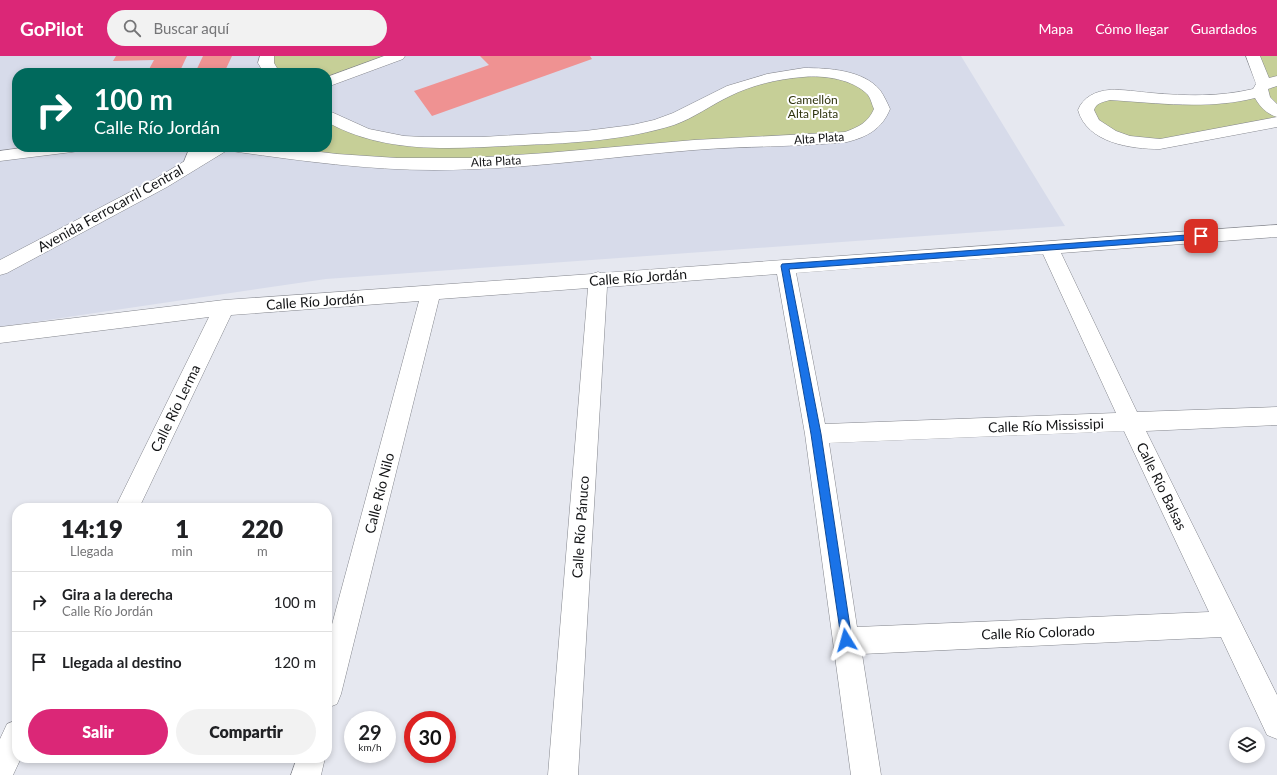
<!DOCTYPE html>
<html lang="es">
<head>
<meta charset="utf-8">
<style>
	body { margin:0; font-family:Lato,sans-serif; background:#f2f2f2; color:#202124; height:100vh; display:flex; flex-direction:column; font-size:15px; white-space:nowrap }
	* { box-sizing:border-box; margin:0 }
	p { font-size:13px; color:#757577 }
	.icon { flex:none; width:22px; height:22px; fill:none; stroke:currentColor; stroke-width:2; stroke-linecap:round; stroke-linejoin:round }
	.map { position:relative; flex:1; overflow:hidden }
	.sheet { position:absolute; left:12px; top:447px; width:320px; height:260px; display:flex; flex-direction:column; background:#fff; border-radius:16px; box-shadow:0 2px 6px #0003 }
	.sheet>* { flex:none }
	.hud { position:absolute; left:12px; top:12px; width:320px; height:84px; border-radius:16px; box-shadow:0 2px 6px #0003; background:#00695c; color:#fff; overflow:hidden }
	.buttons { position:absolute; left:1229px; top:671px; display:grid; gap:8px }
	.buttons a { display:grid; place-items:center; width:36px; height:36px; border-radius:50%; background:#fff; box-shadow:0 2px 6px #0003; font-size:20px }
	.speed { position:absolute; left:344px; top:655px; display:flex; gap:8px; font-size:20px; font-weight:700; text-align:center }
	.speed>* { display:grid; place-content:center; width:52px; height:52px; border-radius:50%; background:#fff; box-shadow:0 2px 6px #0003; line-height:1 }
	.speed small { font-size:10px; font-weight:400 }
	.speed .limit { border:6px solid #d22; background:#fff; color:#111 }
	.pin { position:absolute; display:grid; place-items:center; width:34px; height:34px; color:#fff; margin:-17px; border-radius:8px; box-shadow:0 2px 6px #0006 }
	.me { position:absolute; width:44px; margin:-22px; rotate:352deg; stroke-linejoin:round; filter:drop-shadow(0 0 3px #0008) }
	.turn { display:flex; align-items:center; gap:14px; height:84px; padding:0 16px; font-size:18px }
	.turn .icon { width:52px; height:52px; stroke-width:2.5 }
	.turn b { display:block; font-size:28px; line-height:34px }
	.eta { display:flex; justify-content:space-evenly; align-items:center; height:68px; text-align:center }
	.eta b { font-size:24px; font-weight:800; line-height:28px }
	.cta { display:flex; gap:8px; margin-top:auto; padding:8px 16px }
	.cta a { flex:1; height:46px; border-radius:24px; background:#db2777; color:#fff; font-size:16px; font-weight:800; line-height:46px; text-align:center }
	.cta a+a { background:#f2f2f2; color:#202124 }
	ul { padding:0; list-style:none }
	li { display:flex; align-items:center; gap:12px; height:60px; padding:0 16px; border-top:1px solid #e0e0e0 }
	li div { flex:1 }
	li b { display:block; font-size:15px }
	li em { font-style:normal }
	header { display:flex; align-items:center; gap:24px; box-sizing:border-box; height:56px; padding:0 20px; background:#db2777; color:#fff }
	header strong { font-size:19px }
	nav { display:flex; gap:22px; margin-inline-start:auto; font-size:14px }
	.search { width:280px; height:36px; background:#f2f2f2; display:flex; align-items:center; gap:10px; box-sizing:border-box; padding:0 14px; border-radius:22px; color:#757577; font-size:15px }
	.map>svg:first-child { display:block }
</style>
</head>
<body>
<header>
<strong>GoPilot</strong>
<div class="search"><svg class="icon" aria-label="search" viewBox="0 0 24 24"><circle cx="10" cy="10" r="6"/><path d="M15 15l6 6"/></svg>Buscar aquí</div>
<nav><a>Mapa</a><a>Cómo llegar</a><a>Guardados</a></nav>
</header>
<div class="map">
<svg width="1277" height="719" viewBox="0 0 1277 719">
	<rect width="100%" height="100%" fill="#e6e8f0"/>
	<path fill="#d7dbea" d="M0 0H267L272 17H17V91H327V26L398 0H961L1065 170 326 223 0 271Z"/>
	<path fill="#c6cf97" d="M267 0H398L327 26V17H272Z
		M1253 0H1277V66L1160 88 1104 76 1087 50 1098 41 1155 43 1260 36Z
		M812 16 853 22 882 53 847 81 398 108 238 91H327V59L365 77 442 88 649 71 733 34Z"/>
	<path fill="#ef9292" d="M116 0H187L179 17H147L154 4 113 5Z
		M203 0H232L224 17H195Z
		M480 0H590L592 3 432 60 414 35 489 9Z"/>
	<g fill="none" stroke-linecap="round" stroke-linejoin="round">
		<defs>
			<path id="minor" d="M1246 0H1260L1269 22 1277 20V30L1268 33 1270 41 1277 48V71L1160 93C1131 93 1087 87 1078 54 1083 41 1096 35 1109 34 1123 33 1138 36 1152 37 1186 40 1219 41 1253 33L1256 28ZM1255 42C1260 51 1267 58 1277 61L1160 83 1130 80 1116 75 1099 64 1094 54C1096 47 1103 46 1110 44 1158 47 1207 54 1255 42Z
				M804 12C829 12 863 14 880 34 884 40 887 46 890 53 882 73 867 81 847 86 796 91 745 90 694 94 607 101 521 114 434 114 368 114 303 105 238 96L232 95 230 91H279L337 98 397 102H471L546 97 694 84 845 76C858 71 868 67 874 53 872 49 871 43 868 39 853 23 824 19 803 21 778 23 752 29 730 40 711 49 694 62 674 69 626 84 575 87 525 89 458 92 388 100 327 66V54L369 73 404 80 424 81H482L585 75 632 69 654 64 673 57 727 30 767 18Z
				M1277 169V181L1061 197 1137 356 1277 351V369L1146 375 1277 639V683L1267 679 1221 581 862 598 881 719H851L805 378 777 218 607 231 578 719H548L588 232 439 243 341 638 337 648 327 652V587L419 245 231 259 139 452H115L209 261 0 287V271L224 244 592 218 598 216 601 217ZM1043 198 1116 357 825 368 796 217ZM1124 375 1209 556 857 571 829 387Z
				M17 664V702H21L13 719H0V683L7 668Z
				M297 702H325L321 719H291Z"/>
			<path id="tertiary" d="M208 91H228L226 95 167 131 7 217 0 219V204L155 123Z"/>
			<path id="secondary" d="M260 0H274V7L280 17H264L258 7Z
				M384 0H405L403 3 327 31V21Z
				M28 91H80L78 95 72 96 0 105V95Z
				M190 91H206L198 112 192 114 186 112 183 108Z"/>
		</defs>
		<use href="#minor" stroke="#84868d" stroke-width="1"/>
		<use href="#tertiary" stroke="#84868d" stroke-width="1"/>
		<use href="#secondary" stroke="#84868d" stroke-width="1"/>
		<use href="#minor" fill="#fff" fill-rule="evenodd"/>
		<use href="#tertiary" fill="#fff" fill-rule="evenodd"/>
		<use href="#secondary" fill="#fff" fill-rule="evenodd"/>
	</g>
	<path fill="#1a73e8" stroke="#114b97" d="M1201 178 1205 180 1201 183 789 213 821 378 852 584 850 588 846 590 842 588 811 378 781 210 782 208Z"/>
	<g text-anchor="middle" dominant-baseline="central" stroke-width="4" stroke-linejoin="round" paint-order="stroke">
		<g font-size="12" fill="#30350f" stroke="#fff">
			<text x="813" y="43">Camellón<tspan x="813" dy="14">Alta Plata</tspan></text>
		</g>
		<g font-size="12" fill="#131416" stroke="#fff">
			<text transform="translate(819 82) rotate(-4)">Alta Plata</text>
			<text transform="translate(496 105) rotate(-3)">Alta Plata</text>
		</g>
		<g font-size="14" fill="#131416" stroke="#fff">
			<text transform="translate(110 152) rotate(-29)">Avenida Ferrocarril Central</text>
			<text transform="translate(638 221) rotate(-4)">Calle Río Jordán</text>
			<text transform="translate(315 245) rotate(-4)">Calle Río Jordán</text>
			<text transform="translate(175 352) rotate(-64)">Calle Río Lerma</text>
			<text transform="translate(1046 369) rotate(-2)">Calle Río Mississipi</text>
			<text transform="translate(1162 430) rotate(64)">Calle Río Balsas</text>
			<text transform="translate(379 437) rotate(-76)">Calle Río Nilo</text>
			<text transform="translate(580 471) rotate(-86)">Calle Río Pánuco</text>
			<text transform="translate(1038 576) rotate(-2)">Calle Río Colorado</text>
		</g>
	</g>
</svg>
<div class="buttons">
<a><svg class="icon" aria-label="layers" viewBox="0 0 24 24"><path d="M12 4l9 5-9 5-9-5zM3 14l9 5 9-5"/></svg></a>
</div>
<div class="speed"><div>29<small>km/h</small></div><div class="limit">30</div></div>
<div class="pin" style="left:1201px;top:180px;background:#d93025"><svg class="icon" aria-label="arrive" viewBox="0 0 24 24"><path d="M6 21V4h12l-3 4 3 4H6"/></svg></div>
<svg class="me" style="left:846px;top:584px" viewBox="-20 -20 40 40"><path d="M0-17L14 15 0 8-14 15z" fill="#1a73e8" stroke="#fff" stroke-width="4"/></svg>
<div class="hud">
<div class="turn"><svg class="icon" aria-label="right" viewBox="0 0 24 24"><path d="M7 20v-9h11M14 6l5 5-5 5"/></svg><div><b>100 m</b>Calle Río Jordán</div></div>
</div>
<section class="sheet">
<div class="eta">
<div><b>14:19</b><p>Llegada</p></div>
<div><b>1</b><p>min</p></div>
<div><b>220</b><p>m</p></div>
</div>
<ul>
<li><svg class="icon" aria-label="right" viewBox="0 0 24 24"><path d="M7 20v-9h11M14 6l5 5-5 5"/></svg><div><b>Gira a la derecha</b><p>Calle Río Jordán</p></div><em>100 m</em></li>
<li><svg class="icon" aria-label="arrive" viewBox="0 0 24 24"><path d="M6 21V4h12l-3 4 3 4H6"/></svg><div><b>Llegada al destino</b></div><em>120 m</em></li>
</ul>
<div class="cta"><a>Salir</a><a>Compartir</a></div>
</section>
</div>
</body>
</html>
